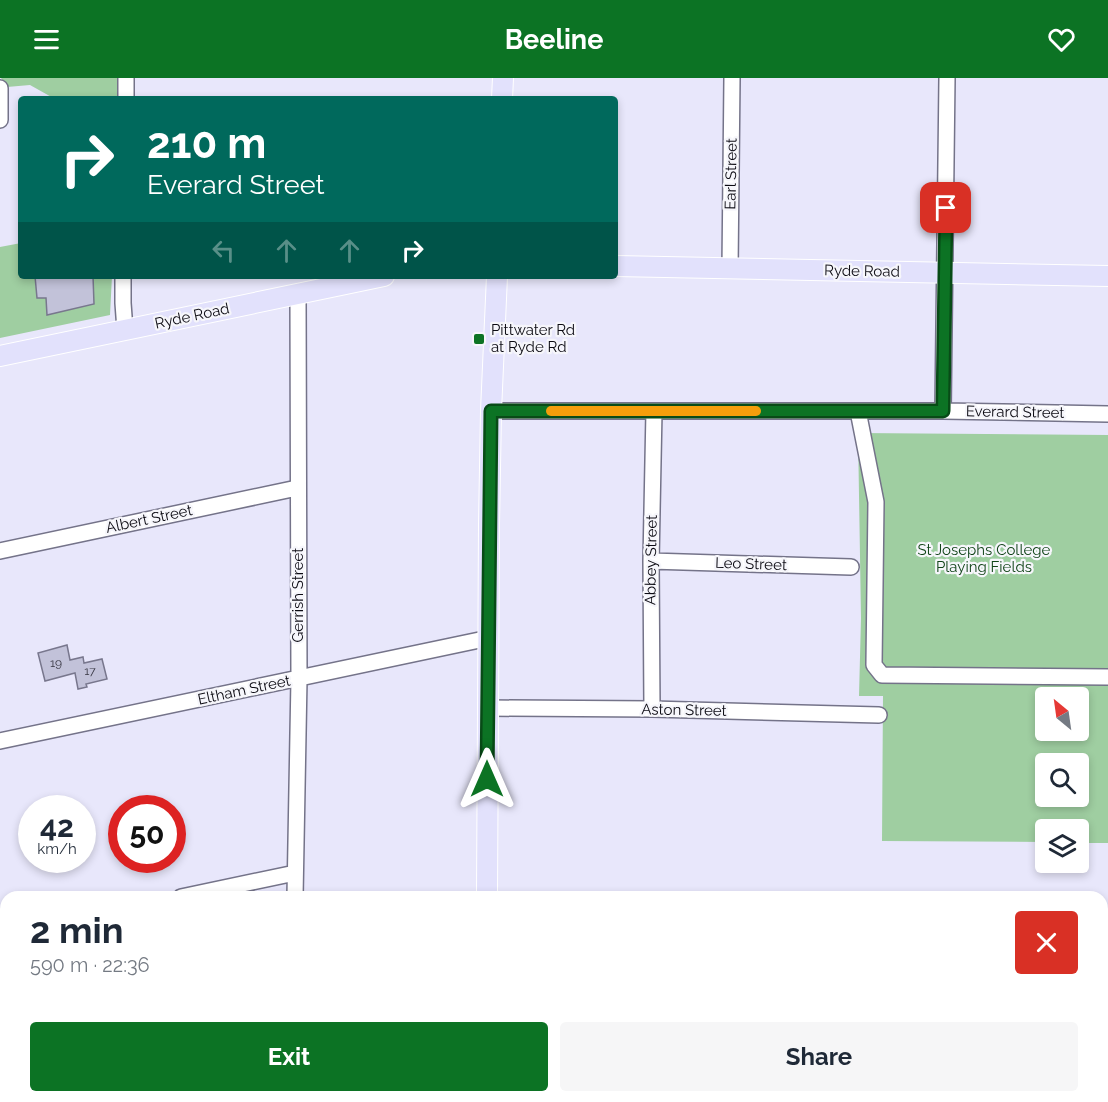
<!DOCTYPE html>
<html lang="en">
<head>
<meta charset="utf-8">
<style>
	body { margin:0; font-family:Raleway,sans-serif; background:#f6f6f7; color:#1f2937; height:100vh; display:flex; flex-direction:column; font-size:22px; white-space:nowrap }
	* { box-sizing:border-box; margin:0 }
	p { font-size:20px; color:#747a83 }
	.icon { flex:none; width:33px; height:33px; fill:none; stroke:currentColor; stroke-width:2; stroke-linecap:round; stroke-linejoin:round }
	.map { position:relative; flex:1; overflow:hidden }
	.details { position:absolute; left:0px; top:813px; width:1108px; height:212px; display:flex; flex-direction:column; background:#fff; border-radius:18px 18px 0 0; box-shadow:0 3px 9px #0003 }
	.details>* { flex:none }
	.banner { position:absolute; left:18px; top:18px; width:600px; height:183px; border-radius:6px; box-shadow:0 3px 9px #0003; background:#00695c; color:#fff; overflow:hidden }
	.needle { width:39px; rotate:331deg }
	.fabs { position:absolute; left:1035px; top:609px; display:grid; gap:12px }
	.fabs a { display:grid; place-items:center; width:54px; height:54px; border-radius:6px; background:#fff; box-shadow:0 3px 9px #0003; font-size:30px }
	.speed { position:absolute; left:18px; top:717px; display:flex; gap:12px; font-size:30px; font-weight:700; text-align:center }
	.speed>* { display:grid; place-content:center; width:78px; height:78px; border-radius:50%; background:#fff; box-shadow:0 3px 9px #0003; line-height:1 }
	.speed small { font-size:15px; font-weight:400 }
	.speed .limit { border:9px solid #d22; background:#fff; color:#111 }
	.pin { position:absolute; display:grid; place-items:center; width:51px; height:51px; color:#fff; margin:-26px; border-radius:12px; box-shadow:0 3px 9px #0006 }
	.me { position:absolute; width:66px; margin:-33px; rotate:0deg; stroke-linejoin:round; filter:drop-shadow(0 0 4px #0008) }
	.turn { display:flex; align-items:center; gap:21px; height:126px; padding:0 30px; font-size:27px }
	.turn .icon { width:78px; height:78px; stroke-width:2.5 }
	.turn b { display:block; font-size:42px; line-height:51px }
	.lanes { display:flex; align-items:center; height:57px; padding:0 30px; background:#0003; justify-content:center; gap:30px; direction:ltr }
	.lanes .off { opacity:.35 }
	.round { display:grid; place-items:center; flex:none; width:63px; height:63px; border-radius:6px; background:#f6f6f7 }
	.overview { display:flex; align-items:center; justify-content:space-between; height:102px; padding:0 30px }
	h1 { font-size:36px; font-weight:700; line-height:45px }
	.button { display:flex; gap:12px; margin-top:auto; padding:12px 30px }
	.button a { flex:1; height:69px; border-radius:6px; background:#0c7324; color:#fff; font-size:24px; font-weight:700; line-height:69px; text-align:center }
	.button a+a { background:#f6f6f7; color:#1f2937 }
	header { display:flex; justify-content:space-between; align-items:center; height:78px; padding:0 30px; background:#0c7324; color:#fff; font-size:27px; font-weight:700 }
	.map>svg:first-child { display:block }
</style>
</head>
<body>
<header><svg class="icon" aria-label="menu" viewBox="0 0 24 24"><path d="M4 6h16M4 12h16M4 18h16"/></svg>Beeline<svg class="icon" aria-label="heart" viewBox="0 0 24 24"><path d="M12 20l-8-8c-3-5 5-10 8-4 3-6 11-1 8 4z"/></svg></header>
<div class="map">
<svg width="1108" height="1024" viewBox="0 0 1108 1024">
	<rect width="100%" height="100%" fill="#e8e7fb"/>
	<path fill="#9fcea1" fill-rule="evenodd" d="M1 0H117V21H55L30 7 7 9Z
		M21 165V198H112L110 237 0 260V169Z
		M858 355 1108 357V765H1079L1078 752H1046L1045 764 882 763 883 618H859L861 540ZM1046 620H1078V652H1046ZM1046 686H1078V718H1046Z"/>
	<path fill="#c2c2d9" stroke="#78778d" stroke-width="1.5" d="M35 198H93L94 226 47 237 46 220H37Z
		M67 567 70 582 83 579 84 585 102 581 107 601 86 606 87 609 78 611 75 595 45 603 38 575Z"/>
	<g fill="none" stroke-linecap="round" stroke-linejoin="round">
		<defs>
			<path id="minor" d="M0 10V42
				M126 21V0
				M730 191 732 0
				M123 198V225L125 252
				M491 333H943L1108 336
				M858 333 876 424 874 587 882 597 1108 599
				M943 333 947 0
				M0 473 297 410
				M651 483 851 489
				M488 630 652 631 879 637
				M652 631 651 483 654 333
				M0 663 489 560
				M181 819 295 795
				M295 819 299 601 298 216
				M0 858 6 857
				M1102 871H1108
				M151 1018 153 1024
				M111 1024 141 1018
				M985 1024V1018"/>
			<path id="major" d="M502 21 503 0
				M615 188 1108 198
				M0 278 384 198
				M487 819 489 447 491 333 497 198
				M484 1024 485 1018"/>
		</defs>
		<use href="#minor" stroke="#747389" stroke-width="18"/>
		<use href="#major" stroke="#fff" stroke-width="22"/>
		<use href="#minor" stroke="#fff" stroke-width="15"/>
		<use href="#major" stroke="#e2e1fc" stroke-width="20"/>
	</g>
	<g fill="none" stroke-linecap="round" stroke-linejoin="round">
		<defs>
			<path id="route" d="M487 701 491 333H943L946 130"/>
		</defs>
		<use href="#route" stroke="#084b17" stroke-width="15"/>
		<use href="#route" stroke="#0c7324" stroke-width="10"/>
		<path stroke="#f59e0b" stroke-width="10" d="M551 333H756"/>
	</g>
	<rect fill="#0c7324" stroke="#f6f6fb" stroke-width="2" x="473" y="255" width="12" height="12" rx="3"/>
	<g text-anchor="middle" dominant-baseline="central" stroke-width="4.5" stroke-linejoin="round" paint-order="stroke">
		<g font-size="12" fill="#393844">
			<text x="56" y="585">19</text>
			<text x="90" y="593">17</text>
		</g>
		<g font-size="15" fill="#0b0a12" stroke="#f6f6fb">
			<text transform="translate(731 96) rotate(-89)">Earl Street</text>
			<text transform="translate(862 193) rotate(1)">Ryde Road</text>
			<text transform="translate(192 238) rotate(-12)">Ryde Road</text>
			<text transform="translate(1015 334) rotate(1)">Everard Street</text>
			<text transform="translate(149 441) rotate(-12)">Albert Street</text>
			<text transform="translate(651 482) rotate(-89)">Abbey Street</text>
			<text transform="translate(751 486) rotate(2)">Leo Street</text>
			<text transform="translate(298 517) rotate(-90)">Gerrish Street</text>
			<text transform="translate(244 612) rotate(-12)">Eltham Street</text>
			<text transform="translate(684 632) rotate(1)">Aston Street</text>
		</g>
		<g font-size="15" fill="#0b0a12" stroke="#f6f6fb" text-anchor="start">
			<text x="491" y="252">Pittwater Rd<tspan x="491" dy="17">at Ryde Rd</tspan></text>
		</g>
		<g font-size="15" fill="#114418" stroke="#f6f6fb">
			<text x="984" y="472">St Josephs College<tspan x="984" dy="17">Playing Fields</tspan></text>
		</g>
	</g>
</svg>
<div class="fabs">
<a><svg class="needle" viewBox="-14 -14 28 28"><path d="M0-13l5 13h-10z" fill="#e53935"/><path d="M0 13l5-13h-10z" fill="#747a83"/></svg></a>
<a><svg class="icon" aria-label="search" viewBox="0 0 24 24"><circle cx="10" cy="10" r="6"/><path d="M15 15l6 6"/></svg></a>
<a><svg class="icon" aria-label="layers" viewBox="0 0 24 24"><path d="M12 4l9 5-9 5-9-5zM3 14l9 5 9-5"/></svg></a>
</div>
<div class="speed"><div>42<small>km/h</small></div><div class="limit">50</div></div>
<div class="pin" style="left:946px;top:130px;background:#d93025"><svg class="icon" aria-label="arrive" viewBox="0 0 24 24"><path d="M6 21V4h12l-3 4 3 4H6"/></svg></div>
<svg class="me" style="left:487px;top:701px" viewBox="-20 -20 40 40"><path d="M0-17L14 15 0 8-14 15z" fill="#0c7324" stroke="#fff" stroke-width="4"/></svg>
<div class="banner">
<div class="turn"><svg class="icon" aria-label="right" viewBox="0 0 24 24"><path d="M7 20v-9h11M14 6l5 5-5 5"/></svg><div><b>210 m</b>Everard Street</div></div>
<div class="lanes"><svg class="icon off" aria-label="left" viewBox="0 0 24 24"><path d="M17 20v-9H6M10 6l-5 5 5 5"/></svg><svg class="icon off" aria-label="ahead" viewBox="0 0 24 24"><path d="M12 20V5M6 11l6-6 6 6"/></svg><svg class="icon off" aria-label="ahead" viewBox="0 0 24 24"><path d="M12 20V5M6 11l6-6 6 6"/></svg><svg class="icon" aria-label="right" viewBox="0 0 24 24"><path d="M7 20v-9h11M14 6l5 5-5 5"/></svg></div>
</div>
<section class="details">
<div class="overview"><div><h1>2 min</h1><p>590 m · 22:36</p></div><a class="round" style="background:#d93025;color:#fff"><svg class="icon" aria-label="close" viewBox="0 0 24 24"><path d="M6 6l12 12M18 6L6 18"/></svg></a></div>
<div class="button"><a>Exit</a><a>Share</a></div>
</section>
</div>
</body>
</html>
